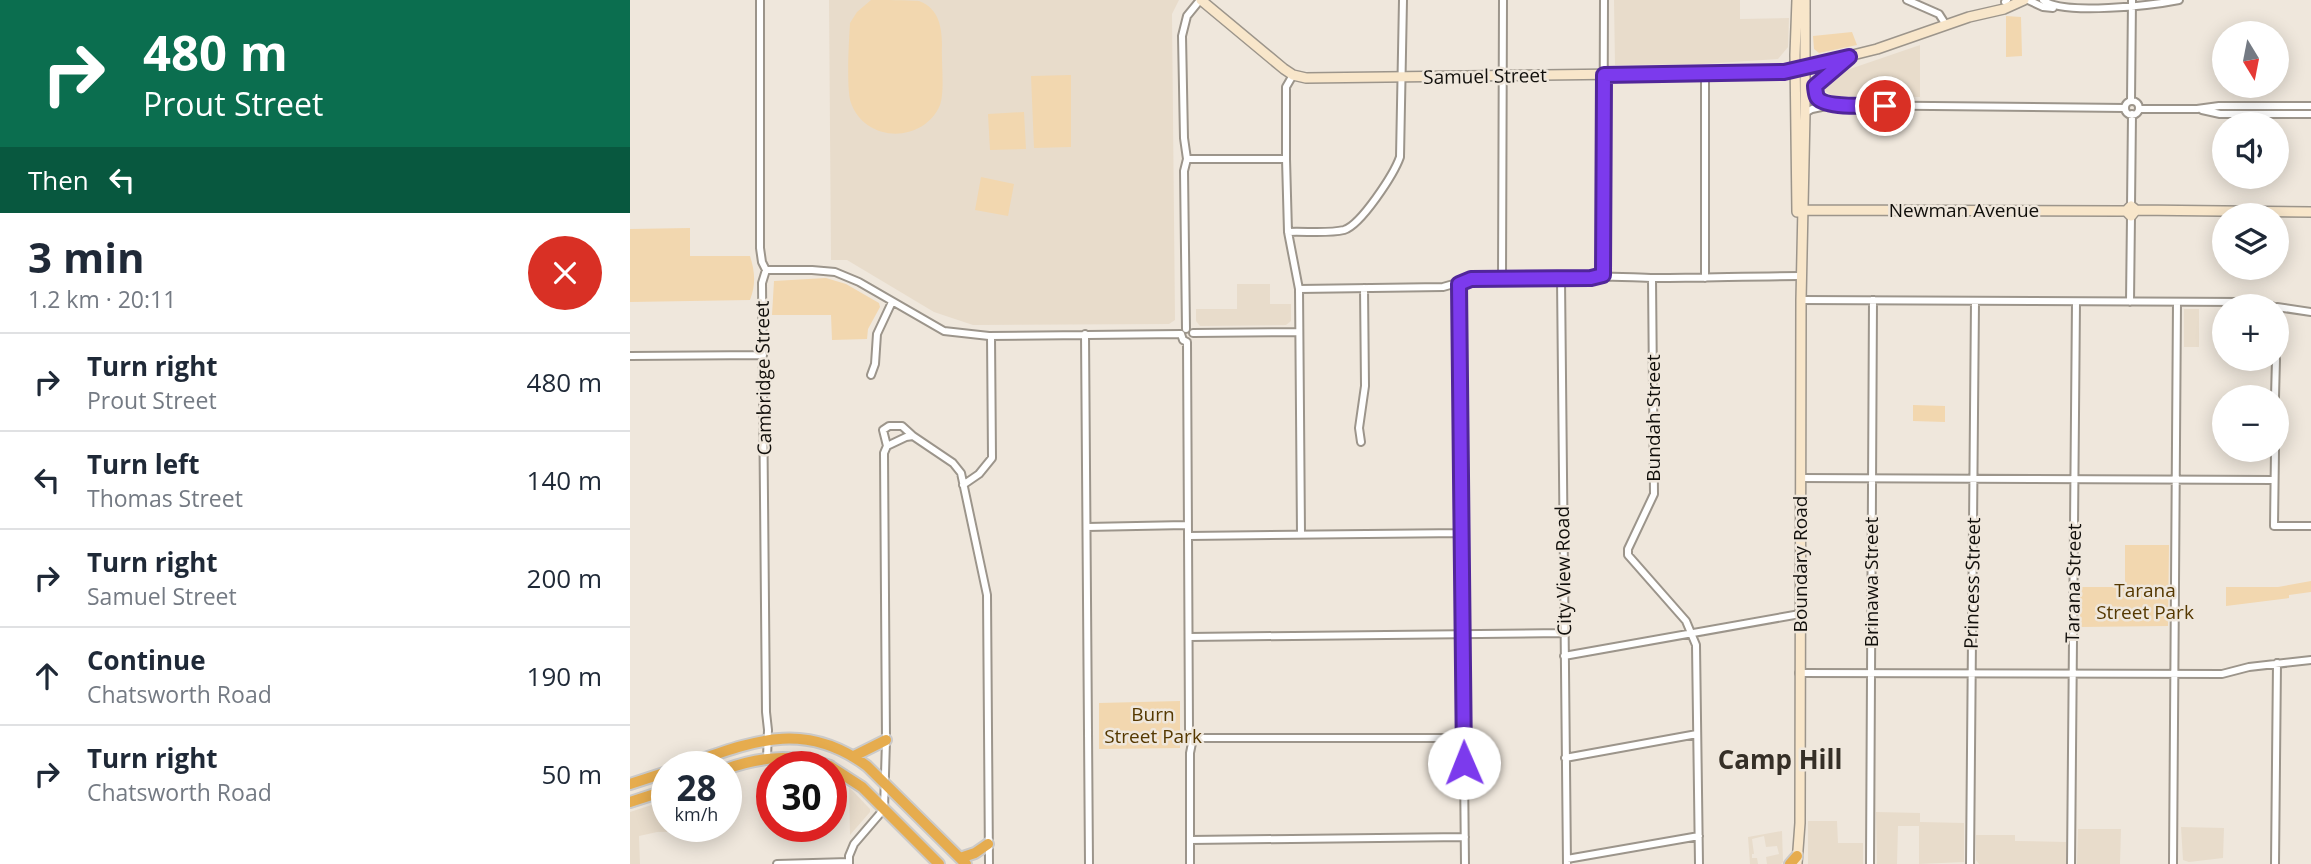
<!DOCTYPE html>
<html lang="en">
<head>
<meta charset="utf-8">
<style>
	body { margin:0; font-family:"Open Sans",sans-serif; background:#f6f6f7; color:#1f2937; height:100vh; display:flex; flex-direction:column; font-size:26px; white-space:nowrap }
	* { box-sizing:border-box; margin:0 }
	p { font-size:23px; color:#747a83 }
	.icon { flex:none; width:38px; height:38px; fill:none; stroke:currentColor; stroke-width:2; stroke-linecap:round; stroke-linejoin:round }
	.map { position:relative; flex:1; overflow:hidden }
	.side { display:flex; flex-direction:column; background:#fff; width:630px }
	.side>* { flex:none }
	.guide { background:#0b6e4f; color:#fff; overflow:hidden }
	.needle { width:46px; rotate:170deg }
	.fabs { position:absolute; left:1582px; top:21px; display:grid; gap:14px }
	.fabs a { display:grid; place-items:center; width:77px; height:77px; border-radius:50%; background:#fff; box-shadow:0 4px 18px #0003; font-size:35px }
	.speed { position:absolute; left:21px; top:751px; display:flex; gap:14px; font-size:35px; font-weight:700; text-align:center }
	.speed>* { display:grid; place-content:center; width:91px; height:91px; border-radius:50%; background:#fff; box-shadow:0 4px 18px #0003; line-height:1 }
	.speed small { font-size:18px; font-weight:400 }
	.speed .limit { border:10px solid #d22; background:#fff; color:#111 }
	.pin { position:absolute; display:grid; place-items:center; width:60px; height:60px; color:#fff; margin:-30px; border:4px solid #fff; border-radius:50%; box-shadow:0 2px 7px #0007 }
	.me { position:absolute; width:77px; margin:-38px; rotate:359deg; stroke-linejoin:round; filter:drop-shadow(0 0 5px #0008) }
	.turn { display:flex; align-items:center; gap:24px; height:147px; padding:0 28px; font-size:32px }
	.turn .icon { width:91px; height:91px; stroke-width:2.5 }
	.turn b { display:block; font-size:49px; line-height:60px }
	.then { display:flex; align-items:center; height:66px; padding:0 28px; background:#0003; gap:14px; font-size:26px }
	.round { display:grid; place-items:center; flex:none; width:74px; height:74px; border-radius:37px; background:#f6f6f7 }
	.head { display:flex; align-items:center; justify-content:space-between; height:119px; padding:0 28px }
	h1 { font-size:42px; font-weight:700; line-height:52px }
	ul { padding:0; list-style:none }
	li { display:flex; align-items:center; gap:21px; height:98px; padding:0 28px; border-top:2px solid #e0e1e3 }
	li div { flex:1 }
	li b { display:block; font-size:26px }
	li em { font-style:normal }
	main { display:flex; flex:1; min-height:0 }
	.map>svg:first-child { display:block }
</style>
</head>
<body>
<main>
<section class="side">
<div class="guide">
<div class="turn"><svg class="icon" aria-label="right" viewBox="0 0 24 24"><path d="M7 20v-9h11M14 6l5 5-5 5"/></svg><div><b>480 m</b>Prout Street</div></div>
<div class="then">Then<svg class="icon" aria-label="left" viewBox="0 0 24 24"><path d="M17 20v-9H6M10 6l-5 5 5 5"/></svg></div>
</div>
<div class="head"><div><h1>3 min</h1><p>1.2 km · 20:11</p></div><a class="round" style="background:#d93025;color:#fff"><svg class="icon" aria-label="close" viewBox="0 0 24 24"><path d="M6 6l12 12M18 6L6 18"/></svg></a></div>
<ul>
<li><svg class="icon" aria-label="right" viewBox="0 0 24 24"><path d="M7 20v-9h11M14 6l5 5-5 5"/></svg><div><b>Turn right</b><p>Prout Street</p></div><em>480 m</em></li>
<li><svg class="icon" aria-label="left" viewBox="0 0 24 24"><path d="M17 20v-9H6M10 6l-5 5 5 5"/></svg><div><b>Turn left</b><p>Thomas Street</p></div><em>140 m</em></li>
<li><svg class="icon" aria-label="right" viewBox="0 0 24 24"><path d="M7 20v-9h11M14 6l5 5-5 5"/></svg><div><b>Turn right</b><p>Samuel Street</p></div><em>200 m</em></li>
<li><svg class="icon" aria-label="ahead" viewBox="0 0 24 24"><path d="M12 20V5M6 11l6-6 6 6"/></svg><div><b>Continue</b><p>Chatsworth Road</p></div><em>190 m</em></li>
<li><svg class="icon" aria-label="right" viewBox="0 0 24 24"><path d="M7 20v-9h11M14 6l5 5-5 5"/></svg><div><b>Turn right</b><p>Chatsworth Road</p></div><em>50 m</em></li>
</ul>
</section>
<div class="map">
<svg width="1681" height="864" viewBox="0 0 1681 864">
	<rect width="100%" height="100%" fill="#efe7dc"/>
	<path fill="#e8dccb" d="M199 0H549L542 14 545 320 539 324 343 325 304 312 217 260H201Z
		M984 0H1110V19L1159 18 1158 47 1148 59 1072 64 985 65Z
		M1290 45V97L1202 96 1194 90 1200 79 1214 71Z
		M607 284H640V304H661V321L656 325 570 326 566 321V309H607Z
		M1554 309H1569V347H1554Z
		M219 787 240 809V812L220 835Z
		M37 800V826H93V831L27 832 9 836 10 864H0V812Z
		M1246 812 1290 813V822L1334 823V862L1289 864V826H1268L1267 864H1247Z
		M1178 821H1207L1208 843H1233V864H1178Z
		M1551 827 1594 828 1593 858 1559 862 1553 860Z
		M1448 829H1491L1490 864H1447Z
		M1152 831 1153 862 1151 864H1137L1136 857 1149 854 1147 846 1136 847 1134 836 1122 839 1124 854H1122V858H1127L1128 864H1120L1118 837Z
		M1346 835H1385V841L1436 842V864H1349L1346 860Z"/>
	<path fill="#f2d7af" d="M241 0C255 0 276 0 289 1 309 8 312 28 312 45 311 61 315 91 310 105 294 143 236 144 221 103 216 89 219 40 220 23L227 12Z
		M1376 16 1391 17 1392 56 1376 57Z
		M1222 32 1227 45 1189 53 1184 49 1183 36Z
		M441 75V147L404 148 401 76Z
		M394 112 396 149 360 150 358 114Z
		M351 177 384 184 378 216 345 210Z
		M60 228V256H120C125 272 126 284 120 300L0 302V229Z
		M196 278 216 284 249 303 250 307 238 329 237 339 202 340 201 315H142L144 281Z
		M1283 405 1315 406V422L1283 421Z
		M1495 545H1539L1538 626 1450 627V587H1495Z
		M1681 581V592L1659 595V598L1596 606V587H1648Z
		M550 701V748L469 749V703Z"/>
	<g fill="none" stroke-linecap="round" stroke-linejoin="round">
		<defs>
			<path id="street" d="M130 0V248L132 262 136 270 132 283 136 712 138 730 137 758
				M1277 0 1309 14 1316 25
				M1398 0 1413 7 1423 8
				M1413 0C1432 16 1524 5 1549 0
				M1375 2 1377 0
				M1075 74V278
				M663 75 656 87V159L658 232 669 289 671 534
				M1185 86C1187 97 1189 100 1199 104
				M1501 101 1502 0
				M1495 108a7 7 0 1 1 14 0a7 7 0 1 1-14 0Z
				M1509 109H1567L1589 106H1681
				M1572 110 1590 114H1681
				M1175 113 1182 109 1201 105 1495 108
				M557 159H656
				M1501 206 1502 114
				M658 232C675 231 697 234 714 230 731 225 764 174 770 157L773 0
				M136 270H182L205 272 229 282 314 331 359 336 551 334
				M973 275 974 0
				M1022 278 1024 494 998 549V555L1056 621 1066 645 1069 864
				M872 279 873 0
				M931 279 937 864
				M829 284 835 864
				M669 289 813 287 841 279 961 278C981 275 1003 278 1025 278 1074 278 1122 276 1171 276
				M1171 300 1614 302 1642 306
				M1500 302 1501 216
				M1647 307 1681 312
				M556 329 554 171 557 159 554 138 552 36 557 16 570 0
				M563 333 669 332
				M455 334 459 864
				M551 334 553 340 557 342 559 729 563 738 560 753V864
				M0 356 133 355
				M241 375 245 364 247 334 262 302
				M1645 397 1646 359
				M731 442 729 428 735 386 734 288
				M257 446 276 437 283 436 323 463 331 473 357 595 359 864
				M257 446 253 430 259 426H272L283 436
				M1645 450 1644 526H1681
				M1170 478 1644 480
				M333 485 349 474 362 458 361 336
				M457 527 556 525
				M559 536 833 533
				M559 637 933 633
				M934 656 1170 614
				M1169 673 1592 674 1619 667 1681 660
				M563 738H833
				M935 758 1067 734
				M560 840 835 837
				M937 859 1069 836
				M147 864 219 862
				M219 864V856L224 844 254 809 256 740 254 453 257 446
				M1240 864 1243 300
				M1340 864 1345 301
				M1441 864 1446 302
				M1543 864 1547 302
				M1645 864 1647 663"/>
			<path id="secondary" d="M571 0 654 69 663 75 676 78 1154 72 1247 49 1339 17 1374 9 1394 0
				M1167 0 1165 55 1167 212
				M1176 94 1214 61
				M1173 210 1489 211H1496L1501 216 1506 210
				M1496 211 1501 206 1506 210 1681 212
				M1167 863 1170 823 1171 300 1175 113V0"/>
			<path id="highway" d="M224 756 256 740
				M52 766C119 743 172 718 237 766L336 864
				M201 767 232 787 309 864
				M96 769C132 756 164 754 200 766
				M0 784 37 772
				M0 802 37 790
				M330 858 345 853 358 844
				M1160 864 1167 856"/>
		</defs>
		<use href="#street" stroke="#9c958b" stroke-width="10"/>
		<use href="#secondary" stroke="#9c958b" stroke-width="12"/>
		<use href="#highway" stroke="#cbcac9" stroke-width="14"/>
		<use href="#street" stroke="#fff" stroke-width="6"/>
		<use href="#secondary" stroke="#f8e6ca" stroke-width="9"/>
		<use href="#highway" stroke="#e6ac4e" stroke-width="10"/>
	</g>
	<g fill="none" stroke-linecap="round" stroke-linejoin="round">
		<defs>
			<path id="route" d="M834 763 829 284 841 279 961 278 973 275 974 75 1154 72 1219 57 1185 86C1185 87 1186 96 1187 97 1194 109 1241 105 1255 106"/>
		</defs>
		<use href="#route" stroke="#51269a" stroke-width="18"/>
		<use href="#route" stroke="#7c3aed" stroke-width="12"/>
	</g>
	<g text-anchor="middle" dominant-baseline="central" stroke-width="5" stroke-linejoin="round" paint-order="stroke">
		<g font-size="19" fill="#110f0b" stroke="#efe7dc">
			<text transform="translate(855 76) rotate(-1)">Samuel Street</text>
			<text x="1334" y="210">Newman Avenue</text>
			<text transform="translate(133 378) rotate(-91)">Cambridge Street</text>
			<text transform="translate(1023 418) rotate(-90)">Bundah Street</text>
			<text transform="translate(1170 564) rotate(-90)">Boundary Road</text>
			<text transform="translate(933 571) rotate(-91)">City View Road</text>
			<text transform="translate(1241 582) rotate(-90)">Brinawa Street</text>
			<text transform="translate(1342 583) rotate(-89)">Princess Street</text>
			<text transform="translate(1443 583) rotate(-89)">Tarana Street</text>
		</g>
		<g font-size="19" fill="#553800" stroke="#efe7dc">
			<text x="1515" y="590">Tarana<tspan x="1515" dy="22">Street Park</tspan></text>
			<text x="523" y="714">Burn<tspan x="523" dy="22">Street Park</tspan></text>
		</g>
		<g font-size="26" font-weight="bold" fill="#352f27" stroke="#efe7dc">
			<text x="1150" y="759">Camp Hill</text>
		</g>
	</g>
</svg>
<div class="fabs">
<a><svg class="needle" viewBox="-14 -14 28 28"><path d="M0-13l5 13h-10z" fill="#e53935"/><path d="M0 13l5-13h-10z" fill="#747a83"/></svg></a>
<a><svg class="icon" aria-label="sound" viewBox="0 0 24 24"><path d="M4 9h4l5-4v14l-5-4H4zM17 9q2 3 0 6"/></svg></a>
<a><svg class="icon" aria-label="layers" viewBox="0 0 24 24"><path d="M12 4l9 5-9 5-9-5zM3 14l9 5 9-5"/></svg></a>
<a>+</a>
<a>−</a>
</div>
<div class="speed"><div>28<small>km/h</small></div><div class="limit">30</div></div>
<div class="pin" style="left:1255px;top:106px;background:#d93025"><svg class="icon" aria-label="arrive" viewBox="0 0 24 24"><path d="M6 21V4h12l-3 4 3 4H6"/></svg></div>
<svg class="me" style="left:834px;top:763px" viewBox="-20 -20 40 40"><circle r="19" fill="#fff"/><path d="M0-13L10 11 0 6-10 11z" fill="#7c3aed"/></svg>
</div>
</main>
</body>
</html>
